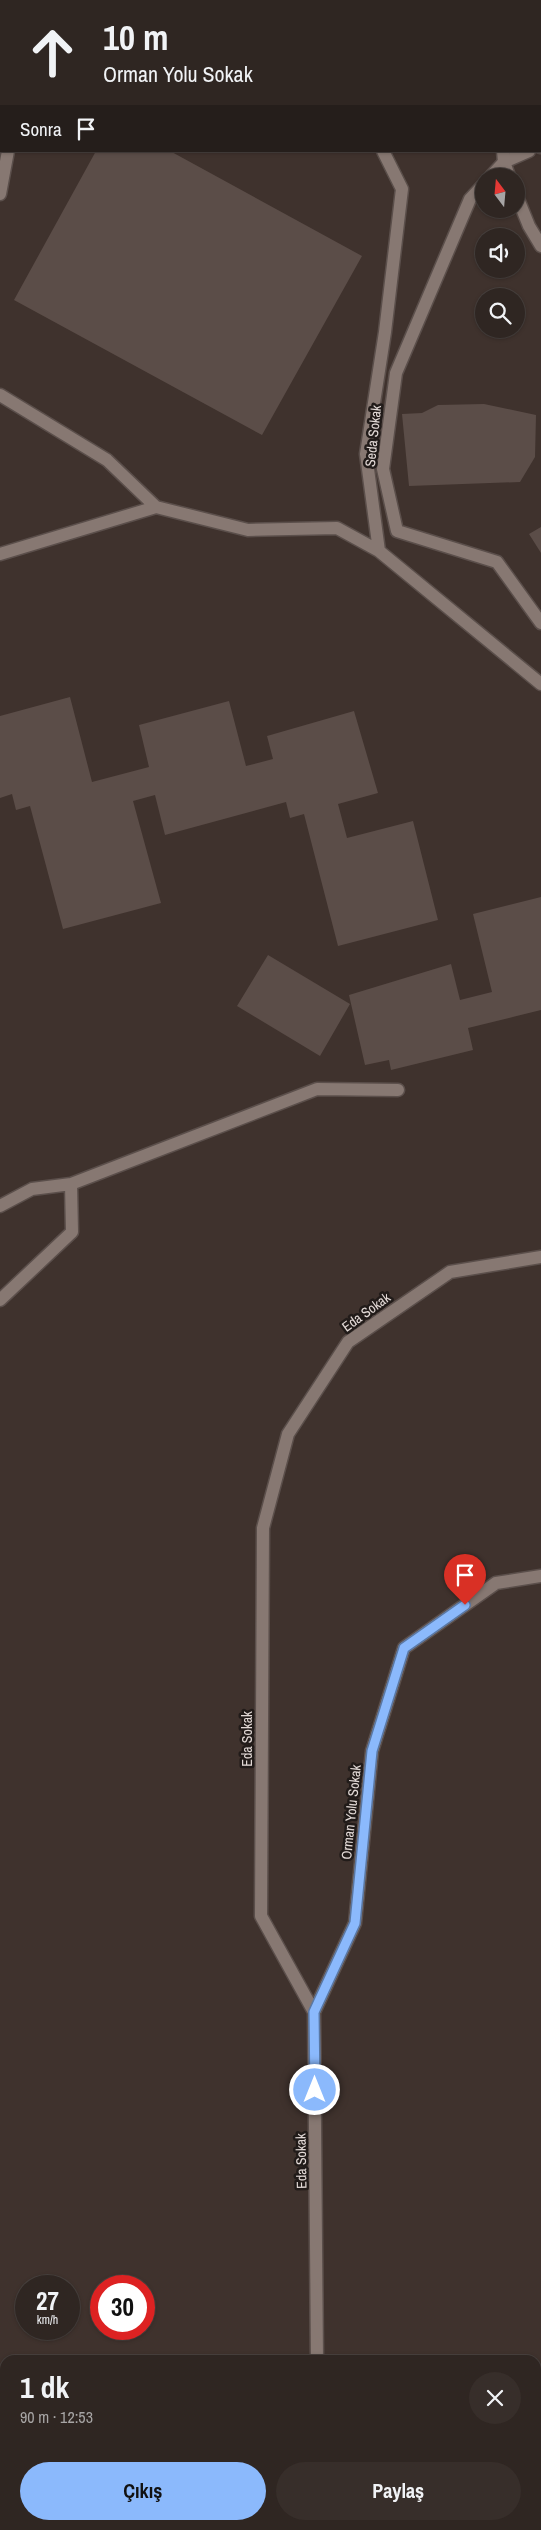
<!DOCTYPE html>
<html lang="tr">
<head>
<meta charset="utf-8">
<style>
	body { margin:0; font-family:"Archivo Narrow",sans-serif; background:#372e2a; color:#f1f3f6; height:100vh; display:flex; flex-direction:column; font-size:19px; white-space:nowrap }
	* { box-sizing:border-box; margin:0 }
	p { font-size:16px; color:#a7a5a5 }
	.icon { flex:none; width:28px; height:28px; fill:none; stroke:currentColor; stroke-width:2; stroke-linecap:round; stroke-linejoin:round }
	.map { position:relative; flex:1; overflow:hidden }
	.sheet { position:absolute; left:0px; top:2355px; width:541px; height:175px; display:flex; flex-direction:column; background:#2f2622; border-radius:15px 15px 0 0; box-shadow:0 1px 4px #0004,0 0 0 1px #4a4340 }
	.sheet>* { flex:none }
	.top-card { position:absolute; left:0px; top:0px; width:541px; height:152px; box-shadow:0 1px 4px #0004,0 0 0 1px #4a4340; background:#2f2622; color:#f1f3f6; overflow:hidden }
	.needle { width:32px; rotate:344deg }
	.buttons { position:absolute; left:475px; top:168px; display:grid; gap:10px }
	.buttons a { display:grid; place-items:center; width:50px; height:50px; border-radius:50%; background:#2f2622; box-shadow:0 1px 4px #0004,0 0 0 1px #4a4340; font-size:25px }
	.speed { position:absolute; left:15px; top:2275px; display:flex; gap:10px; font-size:25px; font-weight:700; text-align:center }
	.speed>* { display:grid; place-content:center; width:65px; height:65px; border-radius:50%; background:#2f2622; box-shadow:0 1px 4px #0004,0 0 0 1px #4a4340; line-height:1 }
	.speed small { font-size:12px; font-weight:400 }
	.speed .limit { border:8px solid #d22; background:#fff; color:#111 }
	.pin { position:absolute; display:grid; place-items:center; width:42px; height:42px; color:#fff; margin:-51px -21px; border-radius:50% 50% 50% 0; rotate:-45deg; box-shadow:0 0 5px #0007 }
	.pin .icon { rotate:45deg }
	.me { position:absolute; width:55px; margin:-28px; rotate:0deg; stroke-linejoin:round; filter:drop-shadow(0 0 4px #0008) }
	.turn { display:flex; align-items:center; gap:18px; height:105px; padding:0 20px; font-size:22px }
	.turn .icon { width:65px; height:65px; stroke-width:2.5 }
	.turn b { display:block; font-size:35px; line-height:42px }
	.then { display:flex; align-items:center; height:48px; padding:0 20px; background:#0003; gap:10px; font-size:19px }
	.round { display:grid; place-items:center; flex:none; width:52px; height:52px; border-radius:26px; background:#372e2a }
	.head { display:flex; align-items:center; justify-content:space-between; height:85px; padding:0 20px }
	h1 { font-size:30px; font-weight:700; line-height:38px }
	.primary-button { display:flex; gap:10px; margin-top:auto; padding:10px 20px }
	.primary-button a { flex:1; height:58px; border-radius:30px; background:#8bb9fc; color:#111; font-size:20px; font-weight:700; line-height:58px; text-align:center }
	.primary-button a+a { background:#372e2a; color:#f1f3f6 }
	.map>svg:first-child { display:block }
</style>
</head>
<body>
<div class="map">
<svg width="541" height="2530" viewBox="0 0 541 2530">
	<rect width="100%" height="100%" fill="#3f322d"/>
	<path fill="#5b4d48" d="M96 151H170L362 256 262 435 14 300Z
		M484 404 536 415 535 457 520 482 409 486 402 414 422 413 438 405Z
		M541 527V553L529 534Z
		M70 697 92 782 149 767 139 725 229 701 246 766 273 759 267 736 354 711 378 793 338 804 347 838 413 821 438 920 338 946 304 814 290 818 286 802 165 835 155 795 133 801 161 903 63 929 30 806 16 810 12 794 0 798V716Z
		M541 897V1010L468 1028 473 1050 391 1070 389 1060 365 1065 349 995 451 964 460 1000 492 992 473 914Z
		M268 955 350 1004 320 1056 237 1006Z"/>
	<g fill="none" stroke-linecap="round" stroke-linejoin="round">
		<defs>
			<path id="service" d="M288 0 289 1
				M0 58H1
				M0 194 8 151
				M0 395 107 460 156 507 248 530 337 528 379 551 541 684
				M379 551 366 454 385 332 402 189 383 151
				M0 554 156 507
				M0 1206 32 1189 71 1184 317 1089 398 1090
				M0 1300 72 1232 71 1184"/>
			<path id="minor" d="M540 147 541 146
				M491 176 504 162 529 151
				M484 184 470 199 396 373 383 469 397 531 497 562 541 623
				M314 2012 355 1923 372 1751 404 1648 496 1583 541 1576
				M317 2360 314 2012 261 1916 263 1528 288 1434 348 1342 450 1272 541 1257
				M6 2525 13 2530
				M302 2530 303 2525"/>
			<path id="tertiary" d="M491 0 492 1
				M531 0V1
				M540 80 541 87
				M503 151 504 162 509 176
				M516 194 529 226 541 246"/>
		</defs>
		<use href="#service" stroke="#5b4f4b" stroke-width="15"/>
		<use href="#minor" stroke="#5b4f4b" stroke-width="15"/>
		<use href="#tertiary" stroke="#5b4f4b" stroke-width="15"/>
		<use href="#service" stroke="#877872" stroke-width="12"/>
		<use href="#minor" stroke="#877872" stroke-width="12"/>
		<use href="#tertiary" stroke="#877872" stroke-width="12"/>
	</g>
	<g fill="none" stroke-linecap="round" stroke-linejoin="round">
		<defs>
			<path id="route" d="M315 2090 314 2012 355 1923 372 1751 404 1648 465 1605"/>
		</defs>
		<use href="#route" stroke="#5a78a4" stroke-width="12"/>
		<use href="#route" stroke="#8bb9fc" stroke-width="9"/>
	</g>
	<g text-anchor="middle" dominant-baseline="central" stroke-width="5" stroke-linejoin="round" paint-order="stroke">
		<g font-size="14" fill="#e2d9d6" stroke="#211b19">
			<text transform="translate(373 436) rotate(-84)">Seda Sokak</text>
			<text transform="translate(366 1312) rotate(-36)">Eda Sokak</text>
			<text transform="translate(247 1739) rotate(-90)">Eda Sokak</text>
			<text transform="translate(351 1812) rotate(-84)">Orman Yolu Sokak</text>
			<text transform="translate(301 2161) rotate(-91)">Eda Sokak</text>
		</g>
	</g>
</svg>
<div class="buttons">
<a><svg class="needle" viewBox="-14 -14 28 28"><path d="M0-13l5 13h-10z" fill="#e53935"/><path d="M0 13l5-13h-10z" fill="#a7a5a5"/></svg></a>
<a><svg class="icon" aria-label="sound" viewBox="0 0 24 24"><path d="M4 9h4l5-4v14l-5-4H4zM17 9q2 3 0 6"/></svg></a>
<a><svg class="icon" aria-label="search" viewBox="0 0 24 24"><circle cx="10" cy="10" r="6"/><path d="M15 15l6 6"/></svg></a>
</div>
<div class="speed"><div>27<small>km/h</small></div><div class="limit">30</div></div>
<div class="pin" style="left:465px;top:1605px;background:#d93025"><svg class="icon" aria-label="arrive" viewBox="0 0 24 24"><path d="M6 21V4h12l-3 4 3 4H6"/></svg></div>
<svg class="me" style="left:315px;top:2090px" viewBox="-20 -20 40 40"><circle r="17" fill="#8bb9fc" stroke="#fff" stroke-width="3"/><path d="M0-11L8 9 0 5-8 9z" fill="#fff"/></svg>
<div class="top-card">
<div class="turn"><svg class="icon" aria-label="ahead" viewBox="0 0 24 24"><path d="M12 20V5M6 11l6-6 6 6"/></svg><div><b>10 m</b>Orman Yolu Sokak</div></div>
<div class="then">Sonra<svg class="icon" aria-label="arrive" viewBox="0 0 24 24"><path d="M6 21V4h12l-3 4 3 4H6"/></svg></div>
</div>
<section class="sheet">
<div class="head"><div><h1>1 dk</h1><p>90 m · 12:53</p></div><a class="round"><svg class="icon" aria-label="close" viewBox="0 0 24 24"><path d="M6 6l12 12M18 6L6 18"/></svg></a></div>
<div class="primary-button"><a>Çıkış</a><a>Paylaş</a></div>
</section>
</div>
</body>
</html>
